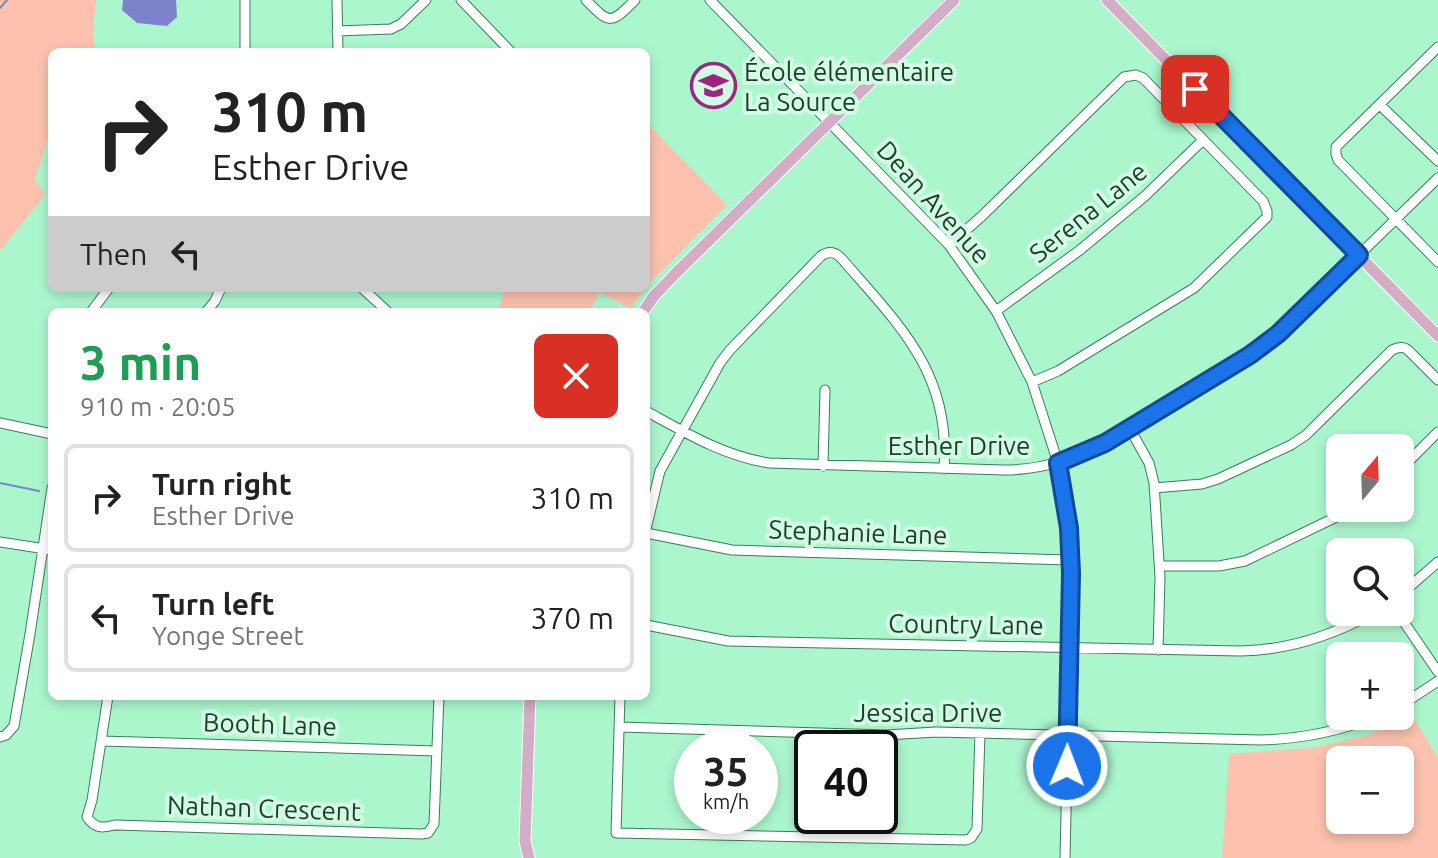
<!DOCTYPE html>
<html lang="en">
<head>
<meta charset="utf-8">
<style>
	body { margin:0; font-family:Ubuntu,sans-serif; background:#f6f6f6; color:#222; height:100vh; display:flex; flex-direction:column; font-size:30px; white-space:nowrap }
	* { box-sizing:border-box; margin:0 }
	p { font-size:26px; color:#767676 }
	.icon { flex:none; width:44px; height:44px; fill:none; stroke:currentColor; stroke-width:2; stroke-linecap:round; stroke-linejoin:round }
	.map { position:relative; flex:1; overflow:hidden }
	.sheet { position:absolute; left:48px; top:308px; width:602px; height:392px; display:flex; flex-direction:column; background:#fff; border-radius:12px; box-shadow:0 4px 12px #0003 }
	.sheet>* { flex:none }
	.top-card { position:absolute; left:48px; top:48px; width:602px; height:244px; border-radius:12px; box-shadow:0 4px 12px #0003; background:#fff; color:#222; overflow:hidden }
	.needle { width:52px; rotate:19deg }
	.fabs { position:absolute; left:1326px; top:434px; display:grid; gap:16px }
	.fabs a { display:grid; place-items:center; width:88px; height:88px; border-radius:12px; background:#fff; box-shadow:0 4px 12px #0003; font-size:40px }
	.speed { position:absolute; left:674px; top:730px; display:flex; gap:16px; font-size:40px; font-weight:700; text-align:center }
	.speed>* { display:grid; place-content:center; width:104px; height:104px; border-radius:50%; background:#fff; box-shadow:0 4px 12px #0003; line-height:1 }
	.speed small { font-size:20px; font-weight:400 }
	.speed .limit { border:4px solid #111; border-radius:12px; background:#fff; color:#111 }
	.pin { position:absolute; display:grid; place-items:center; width:68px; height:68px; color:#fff; margin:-34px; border-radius:16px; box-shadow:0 4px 12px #0006 }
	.me { position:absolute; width:88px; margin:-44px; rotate:1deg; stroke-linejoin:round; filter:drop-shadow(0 0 6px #0008) }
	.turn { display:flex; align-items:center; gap:28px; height:168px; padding:0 32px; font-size:36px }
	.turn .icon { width:104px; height:104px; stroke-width:2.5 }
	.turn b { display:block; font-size:56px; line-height:68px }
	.then { display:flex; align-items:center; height:76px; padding:0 32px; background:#0003; gap:16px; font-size:30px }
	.round { display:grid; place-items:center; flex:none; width:84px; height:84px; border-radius:12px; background:#f6f6f6 }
	.head { display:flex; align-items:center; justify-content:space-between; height:136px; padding:0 32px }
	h1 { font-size:48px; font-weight:700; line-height:60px; color:#1e9e55 }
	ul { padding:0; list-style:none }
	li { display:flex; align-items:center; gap:24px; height:108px; margin:0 16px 12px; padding:0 16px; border:4px solid #e0e0e0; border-radius:12px }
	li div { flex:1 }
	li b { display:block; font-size:30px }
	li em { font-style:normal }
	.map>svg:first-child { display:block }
</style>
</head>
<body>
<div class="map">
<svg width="1438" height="858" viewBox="0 0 1438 858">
	<rect width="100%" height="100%" fill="#acf6ce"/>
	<path fill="#fcc2ae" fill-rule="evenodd" d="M0 0H96L93 28 95 52H52V126L35 179 45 195 0 251Z
		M646 122 727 205 646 287Z
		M505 288H646L630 309 600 292 589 312H503L498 311Z
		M1411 713 1438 758V858H1222L1229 754 1316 747 1369 735ZM1340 760H1400V820H1340Z"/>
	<path fill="#7e82ca" d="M123 0H176L177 17 167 26 137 23 122 10Z"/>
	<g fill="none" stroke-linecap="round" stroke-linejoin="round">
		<path stroke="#7e82ca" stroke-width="2" d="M0 8 7 0
			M0 483 39 491"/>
		<defs>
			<path id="minor" d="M245 0V52
				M337 0 338 52
				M461 0 511 52
				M586 0C610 25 611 24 635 0
				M710 0 949 245 996 311 1032 382 1058 463 1069 528 1071 589 1065 858
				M337 31 391 29 401 24 426 0
				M1438 47 1336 147V154L1338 160 1438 262
				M1380 105 1438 161
				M949 245 982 216 1124 77 1136 75 1143 78 1263 201 1267 211V217L1194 288 1058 371 1032 382
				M362 288 388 312
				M996 311 1080 250 1145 196 1203 140
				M91 312 109 288
				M206 312 215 301 221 288
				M646 411C686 433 724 456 769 463L1004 470C1041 470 1073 460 1105 443L1257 350 1278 334 1438 178
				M0 423 52 434
				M1130 429 1149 463 1154 483 1160 577 1158 650
				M823 466 825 390
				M1400 470 1438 432
				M1154 488 1202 484 1218 479 1291 445 1306 435 1392 350C1398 347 1403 346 1408 350L1438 380
				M646 529 660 471 720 363 730 350 821 256C829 250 836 252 842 259 900 326 951 373 944 469
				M646 533 732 550 1070 560
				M0 542 52 550
				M1160 566H1219L1245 561 1355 508
				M1400 595 1438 562
				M1397 612 1438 672
				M646 625 728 641 1241 651C1288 650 1334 635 1375 612
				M108 696 92 800 87 817C95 829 103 828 115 825L422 834 428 833 434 824 439 696
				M620 696 616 833 966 840 971 838 977 829 980 733
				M1400 706 1438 681
				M619 727 886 735 936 732 1261 740C1302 739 1340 731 1378 716
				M0 737 6 735 14 726 30 634 52 488
				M101 741 437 751"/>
			<path id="major" d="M1107 0 1438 336
				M643 312 654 296 676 273 954 0
				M529 858 525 841 530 696"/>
		</defs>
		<use href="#minor" stroke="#367e5c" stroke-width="11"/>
		<use href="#major" stroke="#fff" stroke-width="13"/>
		<use href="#minor" stroke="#fff" stroke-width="9"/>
		<use href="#major" stroke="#d3acc6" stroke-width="11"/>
	</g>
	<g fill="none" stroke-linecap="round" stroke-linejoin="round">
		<defs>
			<path id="route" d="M1067 766 1071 574 1069 528 1058 463 1105 443 1250 355 1278 334 1359 255 1195 89"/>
		</defs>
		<use href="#route" stroke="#114b97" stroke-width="20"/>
		<use href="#route" stroke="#1a73e8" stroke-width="14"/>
	</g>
	<defs>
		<symbol id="school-ring" viewBox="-11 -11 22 22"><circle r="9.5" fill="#d1fbe3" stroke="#9d257f" stroke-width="1.5"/><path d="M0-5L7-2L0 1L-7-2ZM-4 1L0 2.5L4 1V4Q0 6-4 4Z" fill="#9d257f"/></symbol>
	</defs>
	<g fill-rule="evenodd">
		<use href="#school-ring" x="688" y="60" width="51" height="51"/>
	</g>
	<g text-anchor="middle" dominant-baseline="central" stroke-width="8" stroke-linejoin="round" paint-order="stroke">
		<g font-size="26" fill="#1e3c2d" stroke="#d1fbe3" text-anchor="start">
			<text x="744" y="71">École élémentaire<tspan x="744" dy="30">La Source</tspan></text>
		</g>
		<g font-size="26" fill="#1e3c2d" stroke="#d1fbe3">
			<text transform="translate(934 202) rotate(48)">Dean Avenue</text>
			<text transform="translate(1088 212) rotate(-39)">Serena Lane</text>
			<text x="959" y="445">Esther Drive</text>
			<text transform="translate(858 532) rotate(2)">Stephanie Lane</text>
			<text transform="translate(966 624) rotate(1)">Country Lane</text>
			<text x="928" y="712">Jessica Drive</text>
			<text transform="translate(270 724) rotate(2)">Booth Lane</text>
			<text transform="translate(264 808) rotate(2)">Nathan Crescent</text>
		</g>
	</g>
</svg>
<div class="fabs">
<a><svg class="needle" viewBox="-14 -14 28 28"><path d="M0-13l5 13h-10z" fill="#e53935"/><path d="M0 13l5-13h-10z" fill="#767676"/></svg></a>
<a><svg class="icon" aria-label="search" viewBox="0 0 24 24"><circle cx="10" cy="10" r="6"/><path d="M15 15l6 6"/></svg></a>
<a>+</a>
<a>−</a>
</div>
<div class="speed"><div>35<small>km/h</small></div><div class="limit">40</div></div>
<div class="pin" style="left:1195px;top:89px;background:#d93025"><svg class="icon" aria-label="arrive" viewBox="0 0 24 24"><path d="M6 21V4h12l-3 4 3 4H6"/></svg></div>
<svg class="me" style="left:1067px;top:766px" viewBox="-20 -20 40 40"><circle r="17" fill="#1a73e8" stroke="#fff" stroke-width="3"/><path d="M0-11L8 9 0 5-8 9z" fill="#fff"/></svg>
<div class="top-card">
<div class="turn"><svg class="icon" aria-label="right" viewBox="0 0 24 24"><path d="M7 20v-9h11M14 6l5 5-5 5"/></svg><div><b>310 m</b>Esther Drive</div></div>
<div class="then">Then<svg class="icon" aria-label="left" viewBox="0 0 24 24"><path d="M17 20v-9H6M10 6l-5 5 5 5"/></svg></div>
</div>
<section class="sheet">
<div class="head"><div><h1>3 min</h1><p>910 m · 20:05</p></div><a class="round" style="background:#d93025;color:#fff"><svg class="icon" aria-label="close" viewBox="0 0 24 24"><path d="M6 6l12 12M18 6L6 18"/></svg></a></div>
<ul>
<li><svg class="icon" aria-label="right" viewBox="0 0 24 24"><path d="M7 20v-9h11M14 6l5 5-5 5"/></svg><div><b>Turn right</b><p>Esther Drive</p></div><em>310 m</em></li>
<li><svg class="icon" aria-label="left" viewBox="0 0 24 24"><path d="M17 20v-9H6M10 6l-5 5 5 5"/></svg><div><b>Turn left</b><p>Yonge Street</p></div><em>370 m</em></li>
</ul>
</section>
</div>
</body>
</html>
